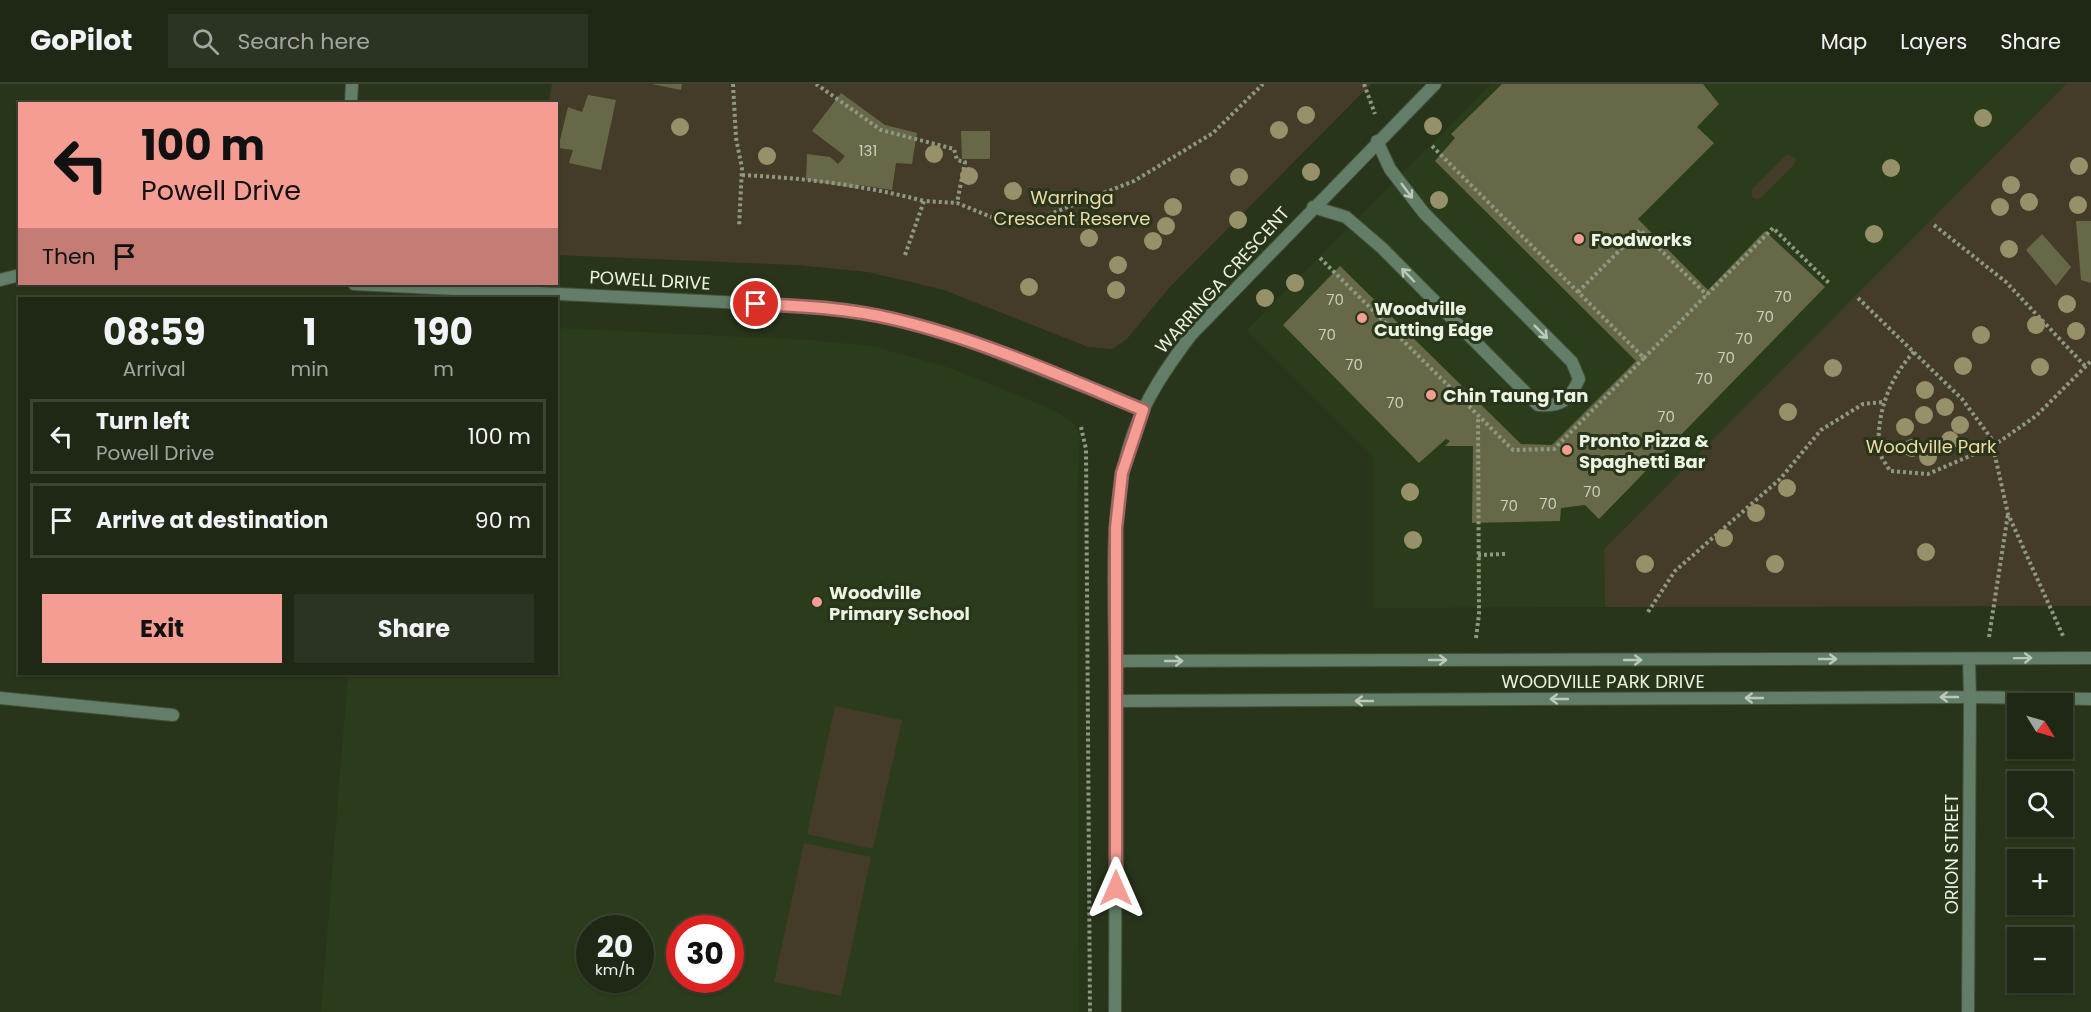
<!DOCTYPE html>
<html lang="en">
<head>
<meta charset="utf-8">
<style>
	body { margin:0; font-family:Poppins,sans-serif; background:#2b3422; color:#f1f3f6; height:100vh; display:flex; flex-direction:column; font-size:22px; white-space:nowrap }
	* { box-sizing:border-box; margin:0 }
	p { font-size:20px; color:#a1a6a0 }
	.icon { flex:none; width:33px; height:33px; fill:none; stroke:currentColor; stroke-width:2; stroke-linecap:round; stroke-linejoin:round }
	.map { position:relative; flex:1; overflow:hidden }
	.side { position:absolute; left:18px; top:213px; width:540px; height:378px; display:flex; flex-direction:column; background:#1e2814; border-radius:0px; box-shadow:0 2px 4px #0004,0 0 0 2px #3c4434 }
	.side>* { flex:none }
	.guide { position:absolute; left:18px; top:18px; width:540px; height:183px; border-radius:0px; box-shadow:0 2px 4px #0004,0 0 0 2px #3c4434; background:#f59c93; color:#111; overflow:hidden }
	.needle { width:39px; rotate:127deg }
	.tools { position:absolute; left:2007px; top:609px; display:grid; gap:12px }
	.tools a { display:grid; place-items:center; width:66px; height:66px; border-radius:0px; background:#1e2814; box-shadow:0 2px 4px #0004,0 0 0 2px #3c4434; font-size:30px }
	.speed { position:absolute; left:576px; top:831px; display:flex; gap:12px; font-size:30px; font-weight:700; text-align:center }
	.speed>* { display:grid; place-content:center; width:78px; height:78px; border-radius:50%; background:#1e2814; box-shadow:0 2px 4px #0004,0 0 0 2px #3c4434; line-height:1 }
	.speed small { font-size:15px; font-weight:400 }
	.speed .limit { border:9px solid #d22; background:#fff; color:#111 }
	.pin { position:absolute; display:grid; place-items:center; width:51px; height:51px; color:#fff; margin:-26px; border:3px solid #fff; border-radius:50%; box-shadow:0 2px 6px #0007 }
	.me { position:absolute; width:66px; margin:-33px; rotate:0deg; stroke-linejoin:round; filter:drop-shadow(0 0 4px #0008) }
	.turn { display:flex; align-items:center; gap:21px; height:126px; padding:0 24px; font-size:27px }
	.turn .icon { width:78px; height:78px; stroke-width:2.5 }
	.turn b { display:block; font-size:42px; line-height:51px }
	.then { display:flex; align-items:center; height:57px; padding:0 24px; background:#0003; gap:12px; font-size:22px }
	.eta { display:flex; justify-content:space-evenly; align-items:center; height:102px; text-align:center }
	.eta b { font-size:36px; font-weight:700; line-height:42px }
	.primary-button { display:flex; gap:12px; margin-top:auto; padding:12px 24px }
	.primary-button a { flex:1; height:69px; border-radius:0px; background:#f59c93; color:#111; font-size:24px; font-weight:700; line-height:69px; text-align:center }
	.primary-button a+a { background:#2b3422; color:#f1f3f6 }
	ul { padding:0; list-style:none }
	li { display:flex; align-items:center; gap:18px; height:75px; margin:0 12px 9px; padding:0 12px; border:3px solid #3c4434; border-radius:0px }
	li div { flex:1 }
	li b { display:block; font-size:22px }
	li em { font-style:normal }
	header { display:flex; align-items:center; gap:36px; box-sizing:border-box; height:84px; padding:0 30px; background:#1e2814; border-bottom:2px solid #3c4434 }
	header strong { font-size:28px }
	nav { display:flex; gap:33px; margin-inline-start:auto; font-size:21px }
	.search { width:420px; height:54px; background:#2b3422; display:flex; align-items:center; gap:15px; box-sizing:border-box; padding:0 21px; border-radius:0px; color:#a1a6a0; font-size:22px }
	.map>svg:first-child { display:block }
</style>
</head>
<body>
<header>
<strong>GoPilot</strong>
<div class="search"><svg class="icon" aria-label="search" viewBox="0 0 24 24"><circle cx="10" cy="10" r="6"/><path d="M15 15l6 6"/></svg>Search here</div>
<nav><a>Map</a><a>Layers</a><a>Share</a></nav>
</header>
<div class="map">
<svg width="2091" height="928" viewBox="0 0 2091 928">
	<rect width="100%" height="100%" fill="#28351b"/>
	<path fill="#2b3c1b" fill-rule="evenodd" d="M1491 0H2065L2066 1 1604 465 1605 523 1373 524V372L1247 246Z
		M557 244 808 256 872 262 950 284 1056 327 1075 340 1080 353 1077 412 1079 928H321L348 590H556ZM590 844H640V896H590ZM680 844H730V896H680Z"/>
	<path fill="#443c28" d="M552 0H1371L1169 204 1127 255 1112 265 1088 263 944 206 868 188 796 181 557 171 556 20H548Z
		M2066 0H2091V522L1605 523 1604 465Z
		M1787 70 1796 75 1793 82 1758 116 1752 113V105Z
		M835 622 902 636 873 765 807 750Z
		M804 759 871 773 841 912 774 898Z"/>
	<path fill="#676848" d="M652 0H682L681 6Z
		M1502 0H1703L1719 20 1697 43 1714 59 1638 135 1708 206 1765 147 1825 203 1599 435 1585 421 1561 424 1560 437 1472 439 1473 362H1445L1450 357 1446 355 1419 379 1283 241 1340 182 1521 360 1552 361 1636 277 1435 77 1455 54 1451 50Z
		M841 9 885 41 917 49 912 80 896 79 892 106 860 101 859 105 806 96 807 70 830 73 838 80 845 72 812 47Z
		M588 11 616 16 601 86 569 79 573 66 558 64 568 23 582 28Z
		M961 47H990V75H962Z
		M2076 137H2091V199L2081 196Z
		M2042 150 2071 183 2056 202 2026 166Z"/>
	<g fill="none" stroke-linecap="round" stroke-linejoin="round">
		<defs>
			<path id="service" d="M1313 123 1346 133 1382 164 1538 321C1561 323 1570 316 1579 295L1572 278 1424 129 1390 85 1377 57"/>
			<path id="minor" d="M351 20 352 0
				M0 196 20 191
				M354 200 824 223 891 234 959 253 1143 326
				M0 614 173 631
				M1115 928 1116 617
				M1968 928 1970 613"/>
			<path id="tertiary" d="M1435 0 1191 251C1167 283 1145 315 1132 353 1105 431 1116 535 1116 617L1970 613 2091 615
				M1969 575 1970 613
				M1116 577 2091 574"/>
		</defs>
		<use href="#service" stroke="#435037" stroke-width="14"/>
		<use href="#minor" stroke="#435037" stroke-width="14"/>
		<use href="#tertiary" stroke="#435037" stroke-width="14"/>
		<path stroke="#8e9984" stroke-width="4" stroke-dasharray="3 3" stroke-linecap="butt" d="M733 0 736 54 742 84 739 143
			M816 0 881 46 954 65 957 76 965 78 957 119
			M1364 0 1375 30
			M742 91C804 94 863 101 924 117
			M1934 141 2006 198 2085 282
			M905 171 924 117 957 119 994 134 1030 138 1134 97 1213 49 1263 0
			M1320 174 1513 366 1554 365 1644 274 1432 62
			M1578 208 1640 146 1707 211
			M1858 214 1962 315 1991 354 2008 430 2064 554
			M1914 268C1889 294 1876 331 1879 366 1880 373 1887 381 1890 387L1928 390 1993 362 2036 332 2091 277
			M1644 274 1773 144 1830 200
			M1081 343 1086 365 1090 928
			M1478 471 1505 470
			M1648 528 1675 487 1780 395 1821 346 1863 320 1883 318
			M1989 553 2008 430
			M1476 554 1479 530 1478 332"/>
		<use href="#service" stroke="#627d68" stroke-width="12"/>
		<use href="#minor" stroke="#627d68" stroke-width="12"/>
		<use href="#tertiary" stroke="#627d68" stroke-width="12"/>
	</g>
	<g fill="#969169">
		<circle cx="1306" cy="31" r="9"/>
		<circle cx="1983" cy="34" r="9"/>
		<circle cx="1433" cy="42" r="9"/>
		<circle cx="680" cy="43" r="9"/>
		<circle cx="1279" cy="46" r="9"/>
		<circle cx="934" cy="70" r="9"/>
		<circle cx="767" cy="72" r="9"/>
		<circle cx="2079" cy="82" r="9"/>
		<circle cx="1891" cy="84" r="9"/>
		<circle cx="1311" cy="88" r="9"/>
		<circle cx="969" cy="92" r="9"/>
		<circle cx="1239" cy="93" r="9"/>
		<circle cx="2011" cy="101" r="9"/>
		<circle cx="1013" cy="107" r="9"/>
		<circle cx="1439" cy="116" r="9"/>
		<circle cx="2029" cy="118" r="9"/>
		<circle cx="2078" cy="121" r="9"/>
		<circle cx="1173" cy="123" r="9"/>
		<circle cx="2000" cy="123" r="9"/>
		<circle cx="1238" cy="136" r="9"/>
		<circle cx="1166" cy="142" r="9"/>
		<circle cx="1874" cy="150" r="9"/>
		<circle cx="1089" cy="154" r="9"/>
		<circle cx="1153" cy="157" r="9"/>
		<circle cx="2009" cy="165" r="9"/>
		<circle cx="1118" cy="181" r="9"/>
		<circle cx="1295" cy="199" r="9"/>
		<circle cx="1029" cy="203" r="9"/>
		<circle cx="1116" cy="206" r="9"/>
		<circle cx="1265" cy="214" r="9"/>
		<circle cx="2067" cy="220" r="9"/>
		<circle cx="2036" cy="241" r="9"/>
		<circle cx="2076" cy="247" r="9"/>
		<circle cx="1981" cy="251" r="9"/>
		<circle cx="1963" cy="282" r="9"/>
		<circle cx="2040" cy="283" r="9"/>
		<circle cx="1833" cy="284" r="9"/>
		<circle cx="1925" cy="306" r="9"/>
		<circle cx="1945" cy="323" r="9"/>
		<circle cx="1788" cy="328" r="9"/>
		<circle cx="1924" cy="331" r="9"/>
		<circle cx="1960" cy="341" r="9"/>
		<circle cx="1905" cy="343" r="9"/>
		<circle cx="1950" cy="356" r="9"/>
		<circle cx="1912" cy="364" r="9"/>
		<circle cx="1928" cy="373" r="9"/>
		<circle cx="1787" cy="404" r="9"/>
		<circle cx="1410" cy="408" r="9"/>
		<circle cx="1756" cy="429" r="9"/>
		<circle cx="1724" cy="454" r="9"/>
		<circle cx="1413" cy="456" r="9"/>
		<circle cx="1926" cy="468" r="9"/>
		<circle cx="1645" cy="480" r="9"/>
		<circle cx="1775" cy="480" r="9"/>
	</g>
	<defs><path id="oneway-shaft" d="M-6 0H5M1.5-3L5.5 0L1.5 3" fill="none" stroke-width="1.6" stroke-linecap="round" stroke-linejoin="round" transform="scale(1.5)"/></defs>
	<g stroke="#bbcab8">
		<use href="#oneway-shaft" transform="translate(1407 107) rotate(53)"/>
		<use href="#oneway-shaft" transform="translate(1408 191) rotate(-134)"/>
		<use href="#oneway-shaft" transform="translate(1541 248) rotate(45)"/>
		<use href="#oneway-shaft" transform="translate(2023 574) rotate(-1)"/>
		<use href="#oneway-shaft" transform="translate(1828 575)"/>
		<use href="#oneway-shaft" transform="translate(1438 576)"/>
		<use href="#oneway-shaft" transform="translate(1633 576)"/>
		<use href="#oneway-shaft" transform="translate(1174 577)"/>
		<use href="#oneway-shaft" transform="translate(1949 613) rotate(180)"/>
		<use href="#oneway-shaft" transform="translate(1754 614) rotate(180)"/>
		<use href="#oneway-shaft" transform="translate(1559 615) rotate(180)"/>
		<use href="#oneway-shaft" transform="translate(1364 617) rotate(180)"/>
	</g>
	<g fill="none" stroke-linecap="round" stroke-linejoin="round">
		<defs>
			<path id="route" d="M756 220C801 222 848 224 893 235 979 255 1061 292 1143 326L1122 389 1116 444V804"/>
		</defs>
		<use href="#route" stroke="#9f6560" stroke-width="15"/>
		<use href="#route" stroke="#f59c93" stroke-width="10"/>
	</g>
	<g fill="#f59c93" stroke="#28351b" stroke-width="2">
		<circle cx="1579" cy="155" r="6"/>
		<circle cx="1362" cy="234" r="6"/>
		<circle cx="1431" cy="311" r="6"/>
		<circle cx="1567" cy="366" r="6"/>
		<circle cx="817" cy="518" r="6"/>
	</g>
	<g text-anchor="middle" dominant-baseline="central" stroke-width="6" stroke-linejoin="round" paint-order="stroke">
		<g font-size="15" fill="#cad1bc">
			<text x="868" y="66">131</text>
			<text x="1783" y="212">70</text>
			<text x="1335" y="215">70</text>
			<text x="1765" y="232">70</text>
			<text x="1327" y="250">70</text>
			<text x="1744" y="254">70</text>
			<text x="1726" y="273">70</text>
			<text x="1354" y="280">70</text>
			<text x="1704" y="294">70</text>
			<text x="1395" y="318">70</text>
			<text x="1666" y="332">70</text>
			<text x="1592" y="407">70</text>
			<text x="1548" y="419">70</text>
			<text x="1509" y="421">70</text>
		</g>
		<g font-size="18" fill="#f0dca9" stroke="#28351b">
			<text x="1072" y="113">Warringa<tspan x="1072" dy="21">Crescent Reserve</tspan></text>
			<text x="1931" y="362">Woodville Park</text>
		</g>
		<g font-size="18" font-weight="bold" fill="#ebf4e3" stroke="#28351b" text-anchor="start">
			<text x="1591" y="155">Foodworks</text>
			<text x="1374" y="224">Woodville<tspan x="1374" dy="21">Cutting Edge</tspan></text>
			<text x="1443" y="311">Chin Taung Tan</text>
			<text x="1579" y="356">Pronto Pizza &amp;<tspan x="1579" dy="21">Spaghetti Bar</tspan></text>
			<text x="829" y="508">Woodville<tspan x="829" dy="21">Primary School</tspan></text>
		</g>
		<g font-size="18" fill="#ebf4e3" stroke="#28351b">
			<text transform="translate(650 196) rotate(3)">POWELL DRIVE</text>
			<text transform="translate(1222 196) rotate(-48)">WARRINGA CRESCENT</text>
			<text x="1603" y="597">WOODVILLE PARK DRIVE</text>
			<text transform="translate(1951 770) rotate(-90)">ORION STREET</text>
		</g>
	</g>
</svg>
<div class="tools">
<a><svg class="needle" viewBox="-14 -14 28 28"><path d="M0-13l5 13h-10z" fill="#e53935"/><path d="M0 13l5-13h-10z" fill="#a1a6a0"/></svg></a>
<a><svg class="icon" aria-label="search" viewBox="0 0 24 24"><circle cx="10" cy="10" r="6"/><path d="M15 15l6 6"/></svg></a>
<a>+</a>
<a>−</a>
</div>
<div class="speed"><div>20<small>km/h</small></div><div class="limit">30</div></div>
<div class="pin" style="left:756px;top:220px;background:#d93025"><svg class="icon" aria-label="arrive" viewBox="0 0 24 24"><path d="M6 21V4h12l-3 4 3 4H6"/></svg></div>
<svg class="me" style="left:1116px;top:804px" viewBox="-20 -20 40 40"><path d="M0-17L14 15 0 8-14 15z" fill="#f59c93" stroke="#fff" stroke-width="4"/></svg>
<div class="guide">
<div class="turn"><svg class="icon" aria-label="left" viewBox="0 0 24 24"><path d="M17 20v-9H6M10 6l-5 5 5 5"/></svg><div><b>100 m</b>Powell Drive</div></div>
<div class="then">Then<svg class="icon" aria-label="arrive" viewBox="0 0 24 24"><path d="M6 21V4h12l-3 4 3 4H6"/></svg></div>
</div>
<section class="side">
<div class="eta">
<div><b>08:59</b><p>Arrival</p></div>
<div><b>1</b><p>min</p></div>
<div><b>190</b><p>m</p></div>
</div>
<ul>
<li><svg class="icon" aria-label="left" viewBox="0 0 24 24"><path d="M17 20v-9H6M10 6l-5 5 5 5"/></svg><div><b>Turn left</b><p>Powell Drive</p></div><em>100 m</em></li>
<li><svg class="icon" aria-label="arrive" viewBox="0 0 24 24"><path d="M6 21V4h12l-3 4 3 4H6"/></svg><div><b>Arrive at destination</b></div><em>90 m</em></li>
</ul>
<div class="primary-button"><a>Exit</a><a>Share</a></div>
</section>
</div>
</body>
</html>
